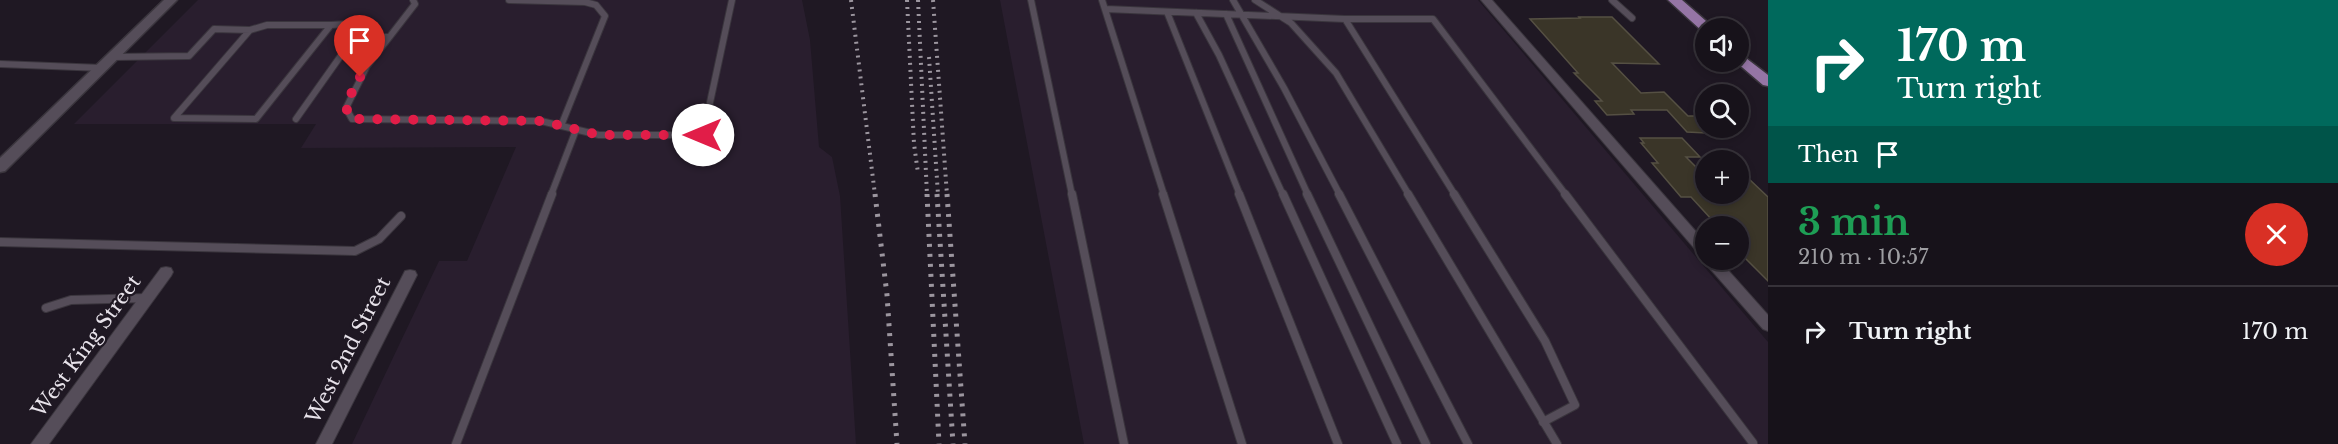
<!DOCTYPE html>
<html lang="en">
<head>
<meta charset="utf-8">
<style>
	body { margin:0; font-family:"Libre Baskerville",serif; background:#242027; color:#f1f3f6; height:100vh; display:flex; flex-direction:column; font-size:22px; white-space:nowrap }
	* { box-sizing:border-box; margin:0 }
	p { font-size:20px; color:#9e9ea2 }
	.icon { flex:none; width:33px; height:33px; fill:none; stroke:currentColor; stroke-width:2; stroke-linecap:round; stroke-linejoin:round }
	.map { position:relative; flex:1; overflow:hidden }
	.sheet { display:flex; flex-direction:column; background:#17121a; width:570px }
	.sheet>* { flex:none }
	.hud { background:#00695c; color:#fff; overflow:hidden }
	.tools { position:absolute; left:1695px; top:18px; display:grid; gap:12px }
	.tools a { display:grid; place-items:center; width:54px; height:54px; border-radius:50%; background:#17121a; box-shadow:0 3px 9px #0003,0 0 0 2px #363239; font-size:30px }
	.pin { position:absolute; display:grid; place-items:center; width:51px; height:51px; color:#fff; margin:-62px -26px; border-radius:50% 50% 50% 0; rotate:-45deg; box-shadow:0 0 6px #0007 }
	.pin .icon { rotate:45deg }
	.me { position:absolute; width:66px; margin:-33px; rotate:270deg; stroke-linejoin:round; filter:drop-shadow(0 0 4px #0008) }
	.turn { display:flex; align-items:center; gap:21px; height:126px; padding:0 30px; font-size:27px }
	.turn .icon { width:78px; height:78px; stroke-width:2.5 }
	.turn b { display:block; font-size:42px; line-height:51px }
	.then { display:flex; align-items:center; height:57px; padding:0 30px; background:#0003; gap:12px; font-size:22px }
	.round { display:grid; place-items:center; flex:none; width:63px; height:63px; border-radius:32px; background:#242027 }
	.overview { display:flex; align-items:center; justify-content:space-between; height:102px; padding:0 30px }
	h1 { font-size:36px; font-weight:700; line-height:45px; color:#1e9e55 }
	ul { padding:0; list-style:none }
	li { display:flex; align-items:center; gap:18px; height:90px; padding:0 30px; border-top:2px solid #363239 }
	li div { flex:1 }
	li b { display:block; font-size:22px }
	li em { font-style:normal }
	main { display:flex; flex:1; min-height:0 }
	.map>svg:first-child { display:block }
</style>
</head>
<body>
<main>
<div class="map">
<svg width="1768" height="444" viewBox="0 0 1768 444">
	<rect width="100%" height="100%" fill="#1f1823"/>
	<path fill="#291e2e" d="M198 0H802L810 40 819 147 832 157 840 196 856 444H352L439 261H467L516 147 301 148 316 124H74Z
		M1000 0H1478L1768 342V444H1084Z"/>
	<path fill="#3a3528" stroke="#555043" stroke-width="1.5" d="M1579 17H1612L1659 64 1612 63 1641 93 1664 92 1688 116H1706V133L1687 132 1667 110H1631L1634 114 1607 115 1595 101H1602L1574 73H1578L1530 19 1580 18Z
		M1640 138H1682L1700 157H1686L1706 177V194H1735L1738 197V179H1749L1768 197V281L1738 251V221H1713L1691 197H1681L1652 163H1658L1641 143H1644Z"/>
	<g fill="none" stroke-linecap="round" stroke-linejoin="round">
		<defs>
			<path id="service-far1" d="M413 0 415 4 367 66 346 108 352 119 541 121 599 135H703L732 0
				M509 0 585 2 596 5 605 16 561 126
				M1031 0 1072 195
				M1102 0 1164 195
				M1233 0 1284 88 1340 195
				M1255 0 1291 23 1336 73 1409 195
				M1612 0 1632 18
				M1106 9 1345 19 1455 195
				M1167 12 1240 195
				M1196 13 1219 55 1283 195
				M1226 14 1308 195
				M1345 19H1433L1566 195
				M267 25H331L256 119 174 118 250 30Z
				M354 37H388
				M113 57 189 56 214 29 250 30
				M0 64 102 68
				M296 119 364 23 331 25
				M551 195 576 130"/>
			<path id="service" d="M1072 194 1124 444
				M1163 194 1242 444
				M1239 194 1338 444
				M1283 194 1397 444
				M1307 194 1426 444
				M1339 194 1468 444
				M1408 194 1557 444
				M1454 194 1545 341 1575 405 1543 422
				M1565 194 1753 443
				M0 242 355 251 379 239 401 216
				M46 308 71 300 147 298
				M456 444 552 194"/>
			<path id="minor" d="M1481 0H1492L1706 243V260H1719L1768 315V331L1763 329 1706 264 1704 260 1705 258 1701 256Z
				M166 267 171 268 173 272 171 276 49 444H31L161 268Z
				M410 270 415 271 417 275 332 444H316L403 275 405 271Z"/>
			<path id="secondary" d="M164 0H177L5 171 0 172V158Z"/>
			<path id="primary" d="M1668 0H1682L1714 28 1702 31Z
				M1738 52 1768 75V86L1763 85 1736 62H1738Z"/>
		</defs>
		<use href="#service-far1" stroke="#3a353d" stroke-width="8"/>
		<use href="#service" stroke="#3a353d" stroke-width="10"/>
		<use href="#minor" stroke="#3a353d" stroke-width="2"/>
		<use href="#secondary" stroke="#3a353d" stroke-width="3"/>
		<use href="#primary" stroke="#3a353d" stroke-width="3"/>
		<use href="#service-far1" stroke="#554d59" stroke-width="6"/>
		<use href="#service" stroke="#554d59" stroke-width="8"/>
		<use href="#minor" fill="#554d59" fill-rule="evenodd"/>
		<use href="#secondary" fill="#554d59" fill-rule="evenodd"/>
		<use href="#primary" fill="#9575a5" fill-rule="evenodd"/>
		<path stroke="#9c969f" stroke-width="4" stroke-dasharray="2 5" stroke-linecap="butt" d="M851 0 875 195
			M907 0 914 144 918 173
			M918 0 927 195
			M933 0 947 195
			M929 57 938 195"/>
		<path stroke="#9c969f" stroke-width="5" stroke-dasharray="3 7" stroke-linecap="butt" d="M875 194 887 295 897 444
			M927 194 939 444
			M937 194 953 444
			M947 194 965 444"/>
	</g>
	<g fill="none" stroke-linecap="round" stroke-linejoin="round">
		<path stroke="#e11d48" stroke-width="10" stroke-dasharray="0 18" d="M360 77 351 94 346 108 352 119 541 121 599 135H703"/>
	</g>
	<g text-anchor="middle" dominant-baseline="central" stroke-width="4.5" stroke-linejoin="round" paint-order="stroke">
		<g font-size="20" fill="#e7e2ea" stroke="#1f1823">
			<text transform="translate(86 346) rotate(-54)">West King Street</text>
			<text transform="translate(348 350) rotate(-63)">West 2nd Street</text>
		</g>
	</g>
</svg>
<div class="tools">
<a><svg class="icon" aria-label="sound" viewBox="0 0 24 24"><path d="M4 9h4l5-4v14l-5-4H4zM17 9q2 3 0 6"/></svg></a>
<a><svg class="icon" aria-label="search" viewBox="0 0 24 24"><circle cx="10" cy="10" r="6"/><path d="M15 15l6 6"/></svg></a>
<a>+</a>
<a>−</a>
</div>
<div class="pin" style="left:360px;top:77px;background:#d93025"><svg class="icon" aria-label="arrive" viewBox="0 0 24 24"><path d="M6 21V4h12l-3 4 3 4H6"/></svg></div>
<svg class="me" style="left:703px;top:135px" viewBox="-20 -20 40 40"><circle r="19" fill="#fff"/><path d="M0-13L10 11 0 6-10 11z" fill="#e11d48"/></svg>
</div>
<section class="sheet">
<div class="hud">
<div class="turn"><svg class="icon" aria-label="right" viewBox="0 0 24 24"><path d="M7 20v-9h11M14 6l5 5-5 5"/></svg><div><b>170 m</b>Turn right</div></div>
<div class="then">Then<svg class="icon" aria-label="arrive" viewBox="0 0 24 24"><path d="M6 21V4h12l-3 4 3 4H6"/></svg></div>
</div>
<div class="overview"><div><h1>3 min</h1><p>210 m · 10:57</p></div><a class="round" style="background:#d93025;color:#fff"><svg class="icon" aria-label="close" viewBox="0 0 24 24"><path d="M6 6l12 12M18 6L6 18"/></svg></a></div>
<ul>
<li><svg class="icon" aria-label="right" viewBox="0 0 24 24"><path d="M7 20v-9h11M14 6l5 5-5 5"/></svg><div><b>Turn right</b></div><em>170 m</em></li>
</ul>
</section>
</main>
</body>
</html>
